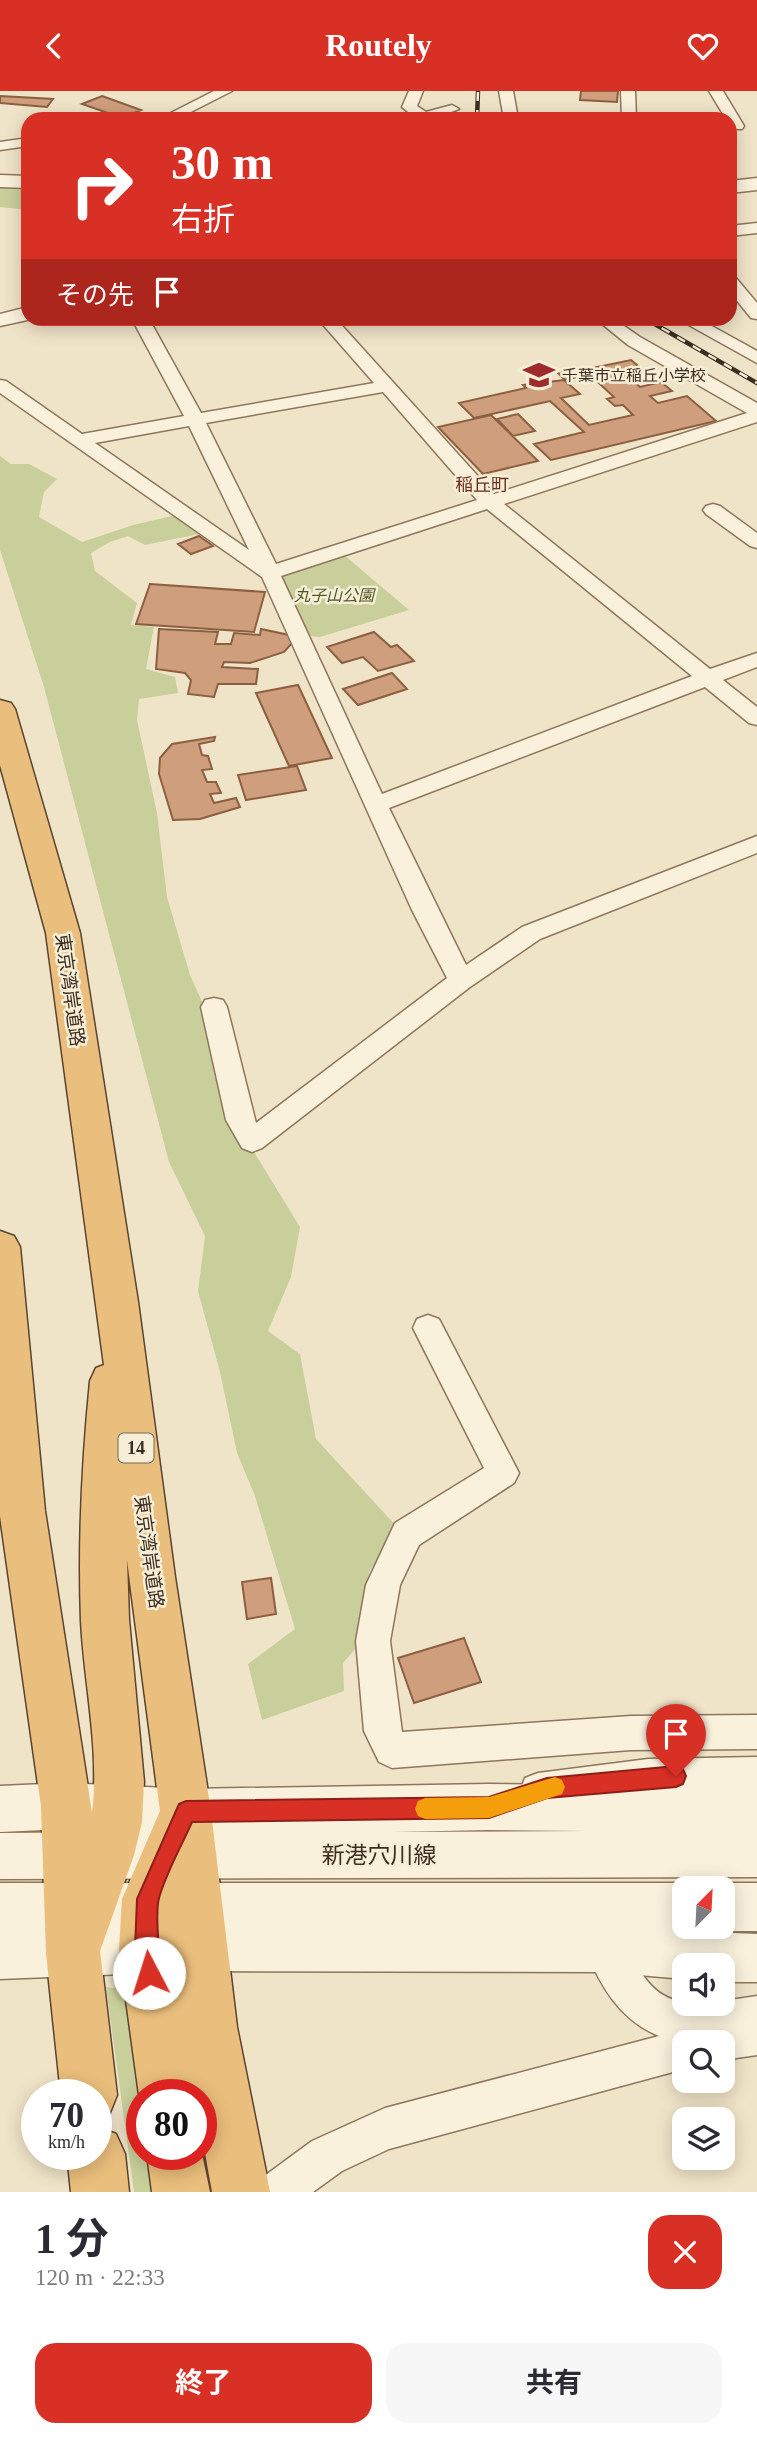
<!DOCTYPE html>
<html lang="ja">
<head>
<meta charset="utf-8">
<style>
	body { margin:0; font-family:"Times New Roman","Noto Sans JP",serif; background:#f7f7f7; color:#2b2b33; height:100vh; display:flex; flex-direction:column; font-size:26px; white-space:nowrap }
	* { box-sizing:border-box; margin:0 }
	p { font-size:23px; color:#7c7c81 }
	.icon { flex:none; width:38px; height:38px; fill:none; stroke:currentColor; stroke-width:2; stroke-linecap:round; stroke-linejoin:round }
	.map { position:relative; height:2101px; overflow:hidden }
	.side { display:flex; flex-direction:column; background:#fff; flex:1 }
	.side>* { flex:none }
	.top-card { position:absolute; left:21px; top:21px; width:716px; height:214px; border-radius:21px; box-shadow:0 4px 18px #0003; background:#d93025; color:#fff; overflow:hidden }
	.needle { width:46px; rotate:24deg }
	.fabs { position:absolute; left:672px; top:1785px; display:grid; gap:14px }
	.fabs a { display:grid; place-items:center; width:63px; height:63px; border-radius:14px; background:#fff; box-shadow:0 4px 18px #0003; font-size:35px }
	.speed { position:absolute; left:21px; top:1988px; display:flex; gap:14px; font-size:35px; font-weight:700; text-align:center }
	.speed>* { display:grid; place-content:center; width:91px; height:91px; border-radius:50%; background:#fff; box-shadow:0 4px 18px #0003; line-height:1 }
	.speed small { font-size:18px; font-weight:400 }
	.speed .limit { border:10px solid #d22; background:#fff; color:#111 }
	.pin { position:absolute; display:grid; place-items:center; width:60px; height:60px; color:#fff; margin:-72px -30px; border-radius:50% 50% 50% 0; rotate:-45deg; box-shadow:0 0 7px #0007 }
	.pin .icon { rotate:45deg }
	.me { position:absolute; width:77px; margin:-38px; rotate:355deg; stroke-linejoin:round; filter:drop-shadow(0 0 5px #0008) }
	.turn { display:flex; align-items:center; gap:24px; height:147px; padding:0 35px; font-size:32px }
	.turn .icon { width:91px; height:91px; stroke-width:2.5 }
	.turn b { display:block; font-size:49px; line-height:60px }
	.then { display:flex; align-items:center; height:66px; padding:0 35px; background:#0003; gap:14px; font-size:26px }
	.round { display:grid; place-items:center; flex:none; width:74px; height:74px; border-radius:21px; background:#f7f7f7 }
	.headline { display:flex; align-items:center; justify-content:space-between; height:119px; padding:0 35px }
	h1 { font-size:42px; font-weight:700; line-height:52px }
	.button { display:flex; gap:14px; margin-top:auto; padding:14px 35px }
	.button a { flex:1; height:80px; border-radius:21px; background:#d93025; color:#fff; font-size:28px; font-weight:700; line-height:80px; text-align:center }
	.button a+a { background:#f7f7f7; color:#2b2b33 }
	header { display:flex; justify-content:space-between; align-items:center; height:91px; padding:0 35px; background:#d93025; color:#fff; font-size:32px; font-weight:700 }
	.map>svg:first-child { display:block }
</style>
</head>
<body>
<header><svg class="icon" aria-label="back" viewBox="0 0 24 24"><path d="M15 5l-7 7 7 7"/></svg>Routely<svg class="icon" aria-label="heart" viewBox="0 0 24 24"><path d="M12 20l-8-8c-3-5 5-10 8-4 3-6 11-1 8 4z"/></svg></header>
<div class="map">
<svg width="757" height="2101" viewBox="0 0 757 2101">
	<rect width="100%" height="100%" fill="#f0e4c8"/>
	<path fill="#c9cf9b" d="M28 96V119L0 116V97Z
		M0 365 11 373H29L57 388 44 401 39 426 82 451 133 434 176 424 204 442 145 454 128 445 110 451 91 462 95 480 137 512 131 534 154 536 146 578 175 586 178 602 139 608 137 629 157 722 167 806 190 884 204 915 238 1035 300 1136 291 1186 268 1240 300 1263 316 1348 398 1437 369 1481 363 1549 343 1572 344 1600 262 1629 248 1573 295 1538 255 1405 237 1362 220 1281 198 1200 205 1145 169 1071 44 596 0 459Z
		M344 464 409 519 320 546 309 545 282 489 285 482Z
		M106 1896 140 1901 142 2063H158L163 2101H134Z"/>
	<path fill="#cf9f7d" stroke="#8d5f41" stroke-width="2" d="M581 0H618L617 11 580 9Z
		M0 5 53 8 47 16 0 12Z
		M102 5 141 19 122 27 82 13Z
		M631 269 649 284 631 288 640 296 661 291 672 300 650 305 658 312 687 305 716 330 551 369 534 353 584 341 550 310 474 327 459 312 526 297 523 294 564 289 580 303 561 307 589 334 633 324 623 314 615 315 607 308 614 306 589 283 565 289 556 280 574 276 578 280Z
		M518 323 535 340 513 345 497 328Z
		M491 324 538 370 483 383 438 336Z
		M199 445 213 455 191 463 178 453Z
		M150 493 265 501 254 541 136 533Z
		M159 538 218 541 215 553H231L234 542 260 544 261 538 289 544 293 551 284 561 250 572 224 571 222 576 258 578 256 593H218L214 606 188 603 191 589 185 582 156 578Z
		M374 541 391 556 397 554 414 570 378 580 363 566 342 572 327 556Z
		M392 582 407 598 358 614 343 598Z
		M298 594 332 667 289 675 256 602Z
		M215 646 214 650 199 653 202 664 208 665 212 678 202 679 207 691H216L221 702 210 703 214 712 236 707 240 716 200 728 173 729 159 683 160 667 172 653Z
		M297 675 306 699 246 709 238 684Z
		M271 1487 276 1523 247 1528 242 1491Z
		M464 1547 481 1591 414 1612 398 1567Z"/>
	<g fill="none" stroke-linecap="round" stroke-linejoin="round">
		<defs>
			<path id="minor" d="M214 0H232L177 28H159Z
				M409 0H423L417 15 426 21 452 14 459 18 433 28H411L413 25 402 16Z
				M499 0H513L518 28H504Z
				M621 0H635L636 28H622Z
				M709 0H723L744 35 742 38H732L730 28H726Z
				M28 47V55L0 59V51Z
				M757 132V142L730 145V135Z
				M730 186 736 187 757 212V228L751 227 730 201Z
				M132 228H149L201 322 374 292 318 228H336L494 403 747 322 628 254 596 228H614L640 246 757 312V331L504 413 710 578 757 562V576L723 589 757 616V634L749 632 705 596 389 717 466 874 522 836 757 745V762L540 848 470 896 262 1057 252 1061 242 1057 226 1029 201 916 205 909 214 907 223 909 227 916 256 1032 447 887 412 819 262 486 0 302V289L6 290 82 343 184 325ZM383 301 477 409 276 473 206 332ZM189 335 249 459 95 352ZM487 418 692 585 382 703 281 485Z
				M678 228H699L757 260V272Z
				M713 413 720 415 757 442V457L750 455 706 423 703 419 706 415Z
				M428 1224 439 1228 519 1382 514 1392 419 1454 400 1494 390 1550 402 1641 631 1625 757 1624V1658L631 1659 392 1677 379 1671 364 1640 356 1550 366 1494 395 1432 484 1377 413 1237 417 1228Z
				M757 1666V1702L648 1704 538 1718 525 1713 520 1700 525 1687 538 1682 648 1668Z
				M604 1838C618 1844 622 1851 630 1864 657 1911 671 1913 723 1913V1910L757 1905V1964L723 1969V1951H684V1978L389 2058 342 2080 313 2101H257L263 2086 312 2050 385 2017 659 1945C620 1929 600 1895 585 1857L590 1843Z"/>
			<path id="tertiary" d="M0 84 28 85V97L0 96Z
				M757 87V99L730 102V90Z
				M28 216V228H32L0 235V223Z
				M66 1692 186 1698 489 1693 757 1696V1786L0 1788V1742L131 1741 66 1738 0 1741V1695ZM489 1739 587 1740 392 1741Z
				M0 1792H684L696 1797H684V1836H694L685 1840 757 1843V1891H723V1874H684V1888L604 1881 200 1880 0 1888Z
				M723 1792H757V1840H723L713 1836H723V1797H711Z"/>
			<path id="trunk" d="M0 609 11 612 15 618 80 842 138 1211 175 1486 211 1721 237 1936 270 2101H212L201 2040V2004H142V2011L139 2004 119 1858 122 1808 160 1720 127 1469 129 1529 144 1691 142 1731 134 1764 100 1860 117 2004 109 2024 96 2029V2004H61L46 1862 41 1715 0 1425V1140L14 1145 20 1156 45 1420 92 1722C100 1657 84 1594 81 1530 78 1450 82 1370 90 1290L96 1277 104 1274 46 842 0 674Z
				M96 2035 116 2043 125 2063 129 2101H71L67 2063H96Z
				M201 2058 210 2101H152L147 2063H201Z"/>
		</defs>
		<use href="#minor" stroke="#8d765c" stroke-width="3"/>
		<use href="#tertiary" stroke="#8d765c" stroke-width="3"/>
		<use href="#trunk" stroke="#5b4430" stroke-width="3"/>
		<use href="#minor" fill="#faf1dc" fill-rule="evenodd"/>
		<use href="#tertiary" fill="#faf1dc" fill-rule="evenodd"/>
		<use href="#trunk" fill="#eabe7c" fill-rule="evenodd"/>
		<defs>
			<path id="rail" d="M477 28 478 0
				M646 228 757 292"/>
		</defs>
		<use href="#rail" stroke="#3d2e20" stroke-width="4.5"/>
		<use href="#rail" stroke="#f7eed8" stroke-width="2.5" stroke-dasharray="9" stroke-linecap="butt"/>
	</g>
	<path fill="#d93025" stroke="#8d1f18" stroke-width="2" d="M676 1675 683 1678 686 1685 683 1693 676 1696 547 1707 489 1727 192 1731C181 1756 166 1782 159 1807 153 1830 164 1872 157 1890L149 1893 141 1890 135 1858 137 1808 179 1713 186 1710 489 1706 547 1687Z"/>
	<path fill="#f59e0b" d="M555 1686 562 1689 565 1696 562 1703 489 1727 425 1728 418 1725 415 1718 418 1710 425 1707 489 1706Z"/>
	<defs>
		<symbol id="school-bare" viewBox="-9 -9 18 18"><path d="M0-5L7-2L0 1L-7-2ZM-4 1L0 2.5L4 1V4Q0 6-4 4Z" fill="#9e2a2b" stroke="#f7eed8" stroke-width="2.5" paint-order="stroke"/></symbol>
	</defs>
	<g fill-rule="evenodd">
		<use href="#school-bare" x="517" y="262" width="44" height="44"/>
	</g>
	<g text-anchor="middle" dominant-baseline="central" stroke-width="5" stroke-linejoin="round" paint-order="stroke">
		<g font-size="16" fill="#3d2e20" stroke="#f7eed8" text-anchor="start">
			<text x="562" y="284">千葉市立稲丘小学校</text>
		</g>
		<g font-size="16" font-style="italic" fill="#4d5a26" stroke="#f7eed8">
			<text x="334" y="504">丸子山公園</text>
		</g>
		<g font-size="18" fill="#6b2e1e" stroke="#f7eed8">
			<text x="482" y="394">稲丘町</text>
		</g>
		<rect fill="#f7eed8" stroke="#756857" stroke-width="2" x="118.5" y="1342.5" width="35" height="29" rx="5"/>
		<g font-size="18" font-weight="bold" fill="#3d2e20">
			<text x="136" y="1357">14</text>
		</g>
		<g font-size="19" fill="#3d2e20" stroke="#f7eed8">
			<text transform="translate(70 899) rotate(82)">東京湾岸道路</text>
			<text transform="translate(149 1461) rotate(82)">東京湾岸道路</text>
		</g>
		<g font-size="23" fill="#3d2e20" stroke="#f7eed8">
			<text x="379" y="1764">新港穴川線</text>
		</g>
	</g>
</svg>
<div class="fabs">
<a><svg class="needle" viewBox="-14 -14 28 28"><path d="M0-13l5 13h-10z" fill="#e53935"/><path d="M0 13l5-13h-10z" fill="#7c7c81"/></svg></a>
<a><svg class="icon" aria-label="sound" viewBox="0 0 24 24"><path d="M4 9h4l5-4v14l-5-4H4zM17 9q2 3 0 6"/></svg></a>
<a><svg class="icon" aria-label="search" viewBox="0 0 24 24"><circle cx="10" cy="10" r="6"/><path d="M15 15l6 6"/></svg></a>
<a><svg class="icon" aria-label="layers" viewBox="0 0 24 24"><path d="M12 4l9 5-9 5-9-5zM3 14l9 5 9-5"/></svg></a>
</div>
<div class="speed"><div>70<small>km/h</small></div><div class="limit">80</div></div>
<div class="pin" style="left:676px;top:1685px;background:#d93025"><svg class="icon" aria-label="arrive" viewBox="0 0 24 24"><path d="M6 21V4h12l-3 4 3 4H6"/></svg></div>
<svg class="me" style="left:149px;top:1882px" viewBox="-20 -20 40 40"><circle r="19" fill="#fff"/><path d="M0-13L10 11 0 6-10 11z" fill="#d93025"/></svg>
<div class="top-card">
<div class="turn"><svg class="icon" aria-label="right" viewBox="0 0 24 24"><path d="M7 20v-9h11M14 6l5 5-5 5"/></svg><div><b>30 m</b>右折</div></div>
<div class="then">その先<svg class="icon" aria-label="arrive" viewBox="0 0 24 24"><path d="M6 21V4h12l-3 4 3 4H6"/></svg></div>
</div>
</div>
<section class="side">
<div class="headline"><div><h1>1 分</h1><p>120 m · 22:33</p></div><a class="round" style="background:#d93025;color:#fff"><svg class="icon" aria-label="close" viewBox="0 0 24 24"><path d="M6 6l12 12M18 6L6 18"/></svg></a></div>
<div class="button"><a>終了</a><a>共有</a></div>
</section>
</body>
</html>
